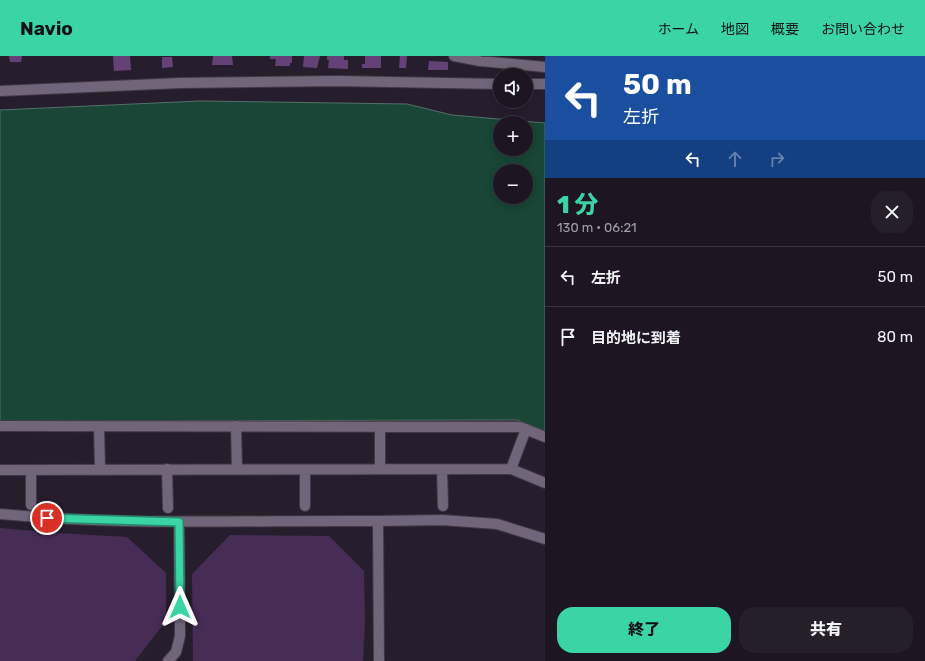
<!DOCTYPE html>
<html lang="ja">
<head>
<meta charset="utf-8">
<style>
	body { margin:0; font-family:Rubik,"Noto Sans JP",sans-serif; background:#251f2a; color:#f1f3f6; height:100vh; display:flex; flex-direction:column; font-size:15px; white-space:nowrap }
	* { box-sizing:border-box; margin:0 }
	p { font-size:13px; color:#a09fa5 }
	.icon { flex:none; width:22px; height:22px; fill:none; stroke:currentColor; stroke-width:2; stroke-linecap:round; stroke-linejoin:round }
	.map { position:relative; flex:1; overflow:hidden }
	.drawer { display:flex; flex-direction:column; background:#1d1622; width:380px }
	.drawer>* { flex:none }
	.guide { background:#1a4fa0; color:#fff; overflow:hidden }
	.controls { position:absolute; left:493px; top:12px; display:grid; gap:8px }
	.controls a { display:grid; place-items:center; width:40px; height:40px; border-radius:50%; background:#1d1622; box-shadow:0 2px 10px #0003,0 0 0 1px #3b3540; font-size:20px }
	.pin { position:absolute; display:grid; place-items:center; width:34px; height:34px; color:#fff; margin:-17px; border:2px solid #fff; border-radius:50%; box-shadow:0 1px 4px #0007 }
	.me { position:absolute; width:44px; margin:-22px; rotate:0deg; stroke-linejoin:round; filter:drop-shadow(0 0 3px #0008) }
	.turn { display:flex; align-items:center; gap:14px; height:84px; padding:0 12px; font-size:18px }
	.turn .icon { width:52px; height:52px; stroke-width:2.5 }
	.turn b { display:block; font-size:28px; line-height:34px }
	.lanes { display:flex; align-items:center; height:38px; padding:0 12px; background:#0003; justify-content:center; gap:20px; direction:ltr }
	.lanes .off { opacity:.35 }
	.round { display:grid; place-items:center; flex:none; width:42px; height:42px; border-radius:16px; background:#251f2a }
	.overview { display:flex; align-items:center; justify-content:space-between; height:68px; padding:0 12px }
	h1 { font-size:24px; font-weight:800; line-height:30px; color:#3bd4a4 }
	.action { display:flex; gap:8px; margin-top:auto; padding:8px 12px }
	.action a { flex:1; height:46px; border-radius:16px; background:#3bd4a4; color:#111; font-size:16px; font-weight:800; line-height:46px; text-align:center }
	.action a+a { background:#251f2a; color:#f1f3f6 }
	ul { padding:0; list-style:none }
	li { display:flex; align-items:center; gap:12px; height:60px; padding:0 12px; border-top:1px solid #3b3540 }
	li div { flex:1 }
	li b { display:block; font-size:15px }
	li em { font-style:normal }
	header { display:flex; align-items:center; gap:24px; box-sizing:border-box; height:56px; padding:0 20px; background:#3bd4a4; color:#111 }
	header strong { font-size:19px }
	nav { display:flex; gap:22px; margin-inline-start:auto; font-size:14px }
	main { display:flex; flex:1; min-height:0 }
	.map>svg:first-child { display:block }
</style>
</head>
<body>
<header>
<strong>Navio</strong>
<nav><a>ホーム</a><a>地図</a><a>概要</a><a>お問い合わせ</a></nav>
</header>
<main>
<div class="map">
<svg width="545" height="605" viewBox="0 0 545 605">
	<rect width="100%" height="100%" fill="#271e2d"/>
	<path fill="#472c56" d="M0 472 57 477 127 481 166 517V565L135 605H0Z
		M230 479 329 480 364 515 365 565 363 605H193L192 518Z"/>
	<path fill="#194636" stroke="#537169" fill-rule="evenodd" d="M200 45 407 48 452 59 545 67V375L517 364 0 365V54ZM500 67H526V93H500ZM500 115H526V141H500Z"/>
	<path fill="#644278" d="M9 0H22L21 6H10Z
		M113 0H130L131 14 114 15Z
		M213 0H232L233 9H212Z
		M270 0H292V7H290V10H275L276 3H270Z
		M304 0H320L317 12 303 11Z
		M327 0H344V4H348V13L328 12 329 4H327Z
		M365 0H381V12H362V8H365Z
		M400 0H407L406 12H399Z
		M162 1H172L173 11 162 12Z
		M429 5 448 6V14H428Z"/>
	<g fill="none" stroke-linecap="round" stroke-linejoin="round">
		<defs>
			<path id="minor" d="M454 0 480 5 545 11
				M526 28H545
				M0 35 180 27 337 25 500 28
				M0 370 520 371 545 381
				M99 370 100 413
				M236 370 237 413
				M380 371V413
				M167 413 168 452
				M511 413 526 373
				M0 414 511 413 545 427
				M31 414V449
				M305 414V450
				M442 414 443 450
				M0 458C125 470 252 464 378 465
				M168 605 176 596 180 580 179 466
				M379 605 378 465 442 464 497 468 545 483"/>
		</defs>
		<use href="#minor" stroke="#413945" stroke-width="12"/>
		<use href="#minor" stroke="#716679" stroke-width="10"/>
	</g>
	<g fill="none" stroke-linecap="round" stroke-linejoin="round">
		<defs>
			<path id="route" d="M47 462 179 466 180 551"/>
		</defs>
		<use href="#route" stroke="#268a6b" stroke-width="10"/>
		<use href="#route" stroke="#3bd4a4" stroke-width="7"/>
	</g>
</svg>
<div class="controls">
<a><svg class="icon" aria-label="sound" viewBox="0 0 24 24"><path d="M4 9h4l5-4v14l-5-4H4zM17 9q2 3 0 6"/></svg></a>
<a>+</a>
<a>−</a>
</div>
<div class="pin" style="left:47px;top:462px;background:#d93025"><svg class="icon" aria-label="arrive" viewBox="0 0 24 24"><path d="M6 21V4h12l-3 4 3 4H6"/></svg></div>
<svg class="me" style="left:180px;top:551px" viewBox="-20 -20 40 40"><path d="M0-17L14 15 0 8-14 15z" fill="#3bd4a4" stroke="#fff" stroke-width="4"/></svg>
</div>
<section class="drawer">
<div class="guide">
<div class="turn"><svg class="icon" aria-label="left" viewBox="0 0 24 24"><path d="M17 20v-9H6M10 6l-5 5 5 5"/></svg><div><b>50 m</b>左折</div></div>
<div class="lanes"><svg class="icon" aria-label="left" viewBox="0 0 24 24"><path d="M17 20v-9H6M10 6l-5 5 5 5"/></svg><svg class="icon off" aria-label="ahead" viewBox="0 0 24 24"><path d="M12 20V5M6 11l6-6 6 6"/></svg><svg class="icon off" aria-label="right" viewBox="0 0 24 24"><path d="M7 20v-9h11M14 6l5 5-5 5"/></svg></div>
</div>
<div class="overview"><div><h1>1 分</h1><p>130 m · 06:21</p></div><a class="round"><svg class="icon" aria-label="close" viewBox="0 0 24 24"><path d="M6 6l12 12M18 6L6 18"/></svg></a></div>
<ul>
<li><svg class="icon" aria-label="left" viewBox="0 0 24 24"><path d="M17 20v-9H6M10 6l-5 5 5 5"/></svg><div><b>左折</b></div><em>50 m</em></li>
<li><svg class="icon" aria-label="arrive" viewBox="0 0 24 24"><path d="M6 21V4h12l-3 4 3 4H6"/></svg><div><b>目的地に到着</b></div><em>80 m</em></li>
</ul>
<div class="action"><a>終了</a><a>共有</a></div>
</section>
</main>
</body>
</html>
